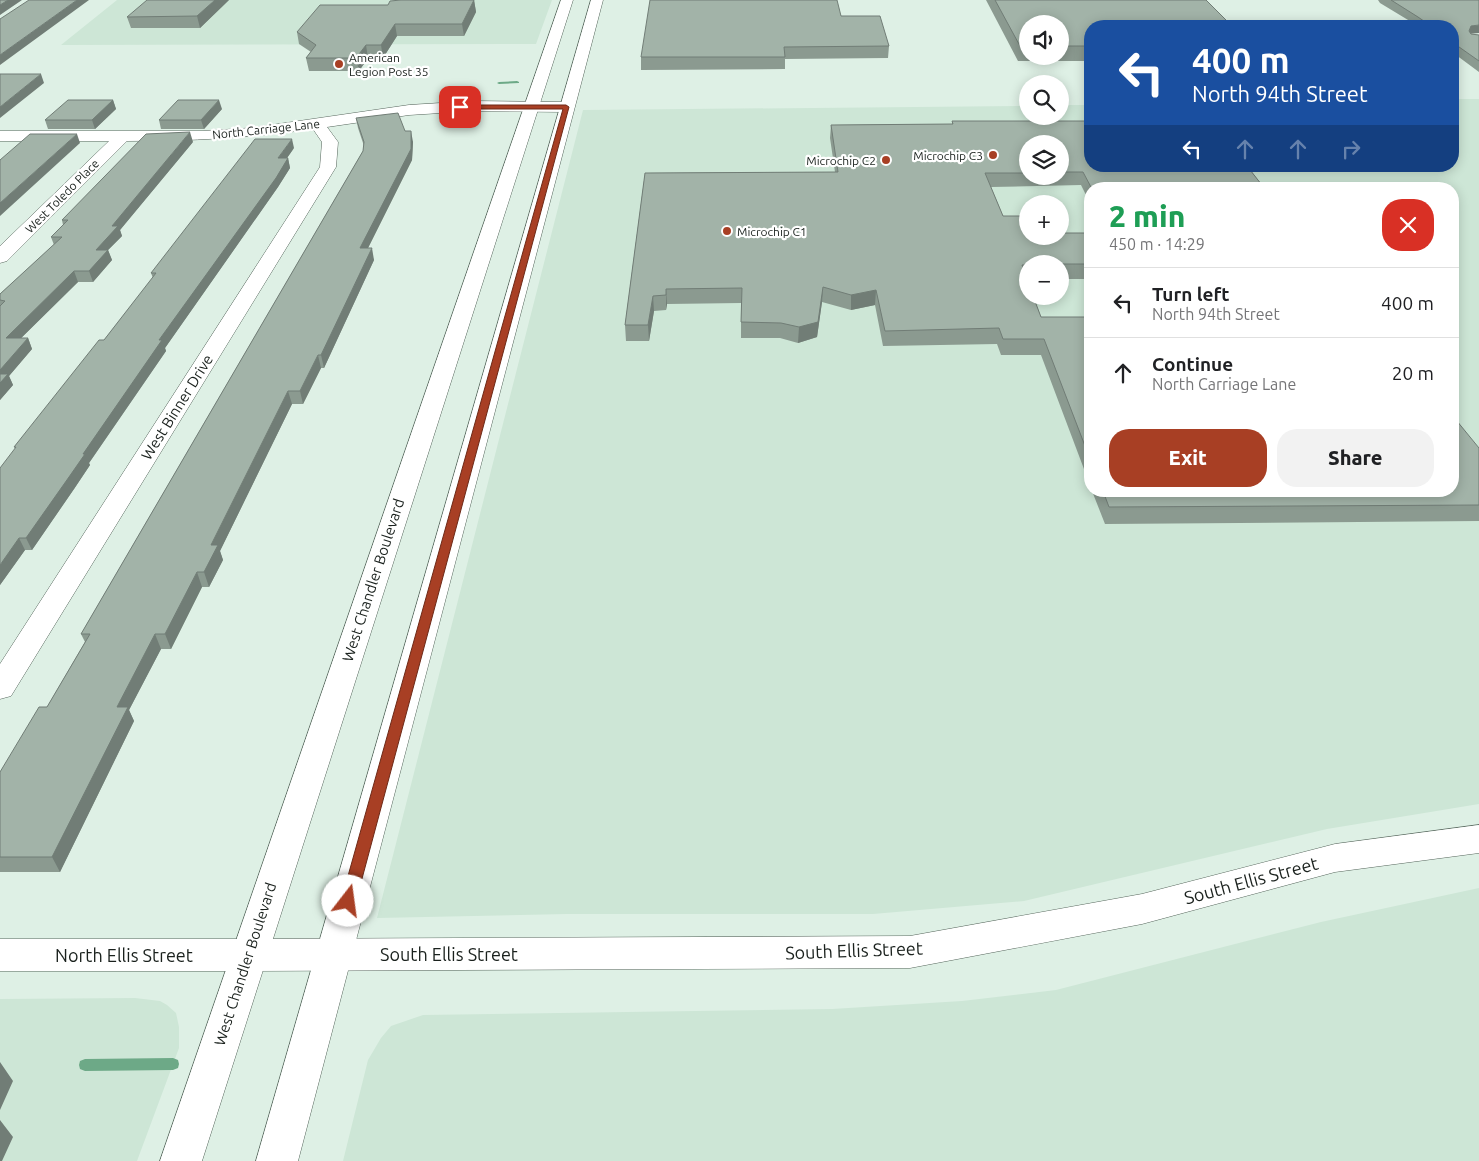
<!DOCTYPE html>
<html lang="en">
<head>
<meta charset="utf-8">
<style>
	body { margin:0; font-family:Ubuntu,sans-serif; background:#f2f2f2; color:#202124; height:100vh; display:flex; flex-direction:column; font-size:19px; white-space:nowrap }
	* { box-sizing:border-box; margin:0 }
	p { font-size:16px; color:#757577 }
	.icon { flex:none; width:28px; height:28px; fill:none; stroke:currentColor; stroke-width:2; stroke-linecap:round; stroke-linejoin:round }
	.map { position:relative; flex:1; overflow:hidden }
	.panel { position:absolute; left:1084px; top:182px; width:375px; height:315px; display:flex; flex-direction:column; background:#fff; border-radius:20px; box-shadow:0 2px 12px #0003 }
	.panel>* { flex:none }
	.banner { position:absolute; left:1084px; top:20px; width:375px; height:152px; border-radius:20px; box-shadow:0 2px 12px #0003; background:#1a4fa0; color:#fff; overflow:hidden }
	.buttons { position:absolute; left:1019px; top:15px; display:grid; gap:10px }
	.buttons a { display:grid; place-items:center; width:50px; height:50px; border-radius:50%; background:#fff; box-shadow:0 2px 12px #0003; font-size:25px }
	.pin { position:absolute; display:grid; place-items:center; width:42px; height:42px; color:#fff; margin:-21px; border-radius:10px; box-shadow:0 2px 8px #0006 }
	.me { position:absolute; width:55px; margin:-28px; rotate:15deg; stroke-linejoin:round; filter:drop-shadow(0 0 4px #0008) }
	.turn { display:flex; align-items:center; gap:18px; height:105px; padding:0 25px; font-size:22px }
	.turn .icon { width:65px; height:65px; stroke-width:2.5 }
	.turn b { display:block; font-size:35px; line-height:42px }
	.lanes { display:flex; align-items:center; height:48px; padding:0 25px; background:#0003; justify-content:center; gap:25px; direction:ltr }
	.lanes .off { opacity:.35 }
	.round { display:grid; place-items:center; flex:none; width:52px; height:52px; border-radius:20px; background:#f2f2f2 }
	.headline { display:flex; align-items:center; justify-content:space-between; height:85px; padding:0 25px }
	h1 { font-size:30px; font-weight:800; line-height:38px; color:#1e9e55 }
	.button { display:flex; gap:10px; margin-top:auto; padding:10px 25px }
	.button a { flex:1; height:58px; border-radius:20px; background:#a83f24; color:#fff; font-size:20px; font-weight:800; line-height:58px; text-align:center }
	.button a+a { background:#f2f2f2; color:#202124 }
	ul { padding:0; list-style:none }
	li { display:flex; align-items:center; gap:15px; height:70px; padding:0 25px; border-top:1px solid #e0e0e0 }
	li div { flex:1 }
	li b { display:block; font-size:19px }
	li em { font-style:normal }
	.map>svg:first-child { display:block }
</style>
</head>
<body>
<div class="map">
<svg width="1479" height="1161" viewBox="0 0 1479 1161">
	<rect width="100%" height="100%" fill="#def0e5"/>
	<path fill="#cde6d6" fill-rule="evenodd" d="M117 0H552L536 44 61 45Z
		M1453 99H1479V804L1327 829 1024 901 873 914H567L377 918 583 110 1027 106 1028 116H1060V105H1090V166H1452ZM1028 144H1060V176H1028ZM1090 189H1452V491H1090ZM1028 204H1060V236H1028ZM1028 264H1060V296H1028Z
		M1479 888V1161H343L368 1060 381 1038 391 1026 423 1015 832 1009 962 1001 1056 990 1321 922Z
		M135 998 160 1001 167 1005 176 1013 179 1027V1048L137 1161H0V999Z"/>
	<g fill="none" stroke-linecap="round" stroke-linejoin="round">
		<path fill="#6da987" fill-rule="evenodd" d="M517 81 519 82V83L499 84 497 83 499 82Z
			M173 1058 178 1060 179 1064 178 1068 173 1070 85 1071 80 1069 79 1065 80 1061 85 1059Z"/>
		<defs>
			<path id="minor" d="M473 101 566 102 574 107 566 112 473 111 409 115 327 127 338 142 336 167 11 696 0 699V664L320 167 322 142 313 129C248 138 193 141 127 141L7 261 0 263V246L109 141H0V131H203L251 128 409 105Z
				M0 939H247L260 944 266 955 260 966 247 971H0Z"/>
			<path id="tertiary" d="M1479 825V853L1335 872 1142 924 910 968 247 971 234 966 228 955 234 944 247 939 910 936 1142 894 1335 844Z"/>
			<path id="secondary" d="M561 0H573L202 1161H160Z
				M591 0H603L298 1161H256Z"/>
		</defs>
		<use href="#minor" stroke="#55655b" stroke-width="1"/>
		<use href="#tertiary" stroke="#55655b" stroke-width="1"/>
		<use href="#secondary" stroke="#55655b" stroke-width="1"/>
		<use href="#minor" fill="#fff" fill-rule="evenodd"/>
		<use href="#tertiary" fill="#fff" fill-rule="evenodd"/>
		<use href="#secondary" fill="#fff" fill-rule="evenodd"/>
	</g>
	<path fill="#8b9a90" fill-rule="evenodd" d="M229 0 200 28H131L127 17Z
		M474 0 476 12 464 36H397L383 58H368L359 71H309L306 58 311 52 299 44 297 32 388 5Z
		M986 0H1206L1090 26V61H1018ZM1028 24H1060V56H1028Z
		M1378 0H1479L1471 34 1479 35V72L1452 52V26H1418L1380 3Z
		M841 16 889 46 888 58 785 59V69L641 70V57Z
		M113 100 116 109 95 129H48L45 120Z
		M222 109 204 129H161L159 120Z
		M356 118 405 131 413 142 412 160 368 248 374 260 324 368H321L303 404H292L220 551 223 560 209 587H202L171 649H161L129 710 134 721 60 872H0V772L47 707 85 642 81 634 363 151 364 146 358 128Z
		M952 121H1090V166H1247L1265 189H1090V203L1081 185 991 187 1003 216H1027L1028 236H1060V233H1090V279H1060V264H1028L1027 279 1028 296H1033L1041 317H1090V485L1041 355H1001L997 344 883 346 875 305 851 310 822 302 817 337 798 343 780 338H741V303L667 304 666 310 654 311 649 341H626L625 325 645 173 835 172 830 138 831 125 952 124ZM1028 144H1060V176H1028Z
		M193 142 120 230 122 236 108 250 112 260 93 282H78L21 338H28L32 349 9 376 13 385 0 400V294L54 245 51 237 63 225 62 220Z
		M294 148 287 158H288L290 168 278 187 165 348 166 351 89 463 90 465 74 489 32 550H25L0 585 15 448 14 447 104 340 153 278 151 273Z
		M1479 448V521L1105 524 1092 491H1452Z"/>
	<path fill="#717d76" d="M8 0H22L0 15V5Z
		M77 0H89L0 65V55Z
		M215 0H229L200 28 197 16Z
		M474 0 476 12 464 36 462 24Z
		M395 24 397 36 383 58 381 45Z
		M1479 25V33L1468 34 1471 26Z
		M366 45 368 58 359 71 356 58Z
		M41 74 44 83 0 118V107Z
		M113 100 116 109 95 129 92 120Z
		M219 100 222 109 204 129 201 120Z
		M411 131 413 142 412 160 362 260 360 248Z
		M190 132 193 142 120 230 122 236 108 250 112 260 93 282 89 271 96 250 112 226Z
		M77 134 80 143 0 216V203Z
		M292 139 294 148 280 168 278 158Z
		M288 158 290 168 278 187 165 348 166 351 89 463 90 465 74 489 32 550 26 538 159 340Z
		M372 248 374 260 324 368 321 355Z
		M74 271 78 282 10 349 6 338Z
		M823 287 822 302 817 337 798 343 799 327Z
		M666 289 667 304 666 310Z
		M876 290 875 305 851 310V295Z
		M653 296 654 311 649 341 648 325Z
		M28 338 32 349 9 376 13 385 0 400V370Z
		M318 355 321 368 303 404 300 391Z
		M288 391 292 404 220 551 223 560 209 587 204 572 211 545Z
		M19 538 25 550 0 585V565Z
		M197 572 202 587 171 649 165 634Z
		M155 634 161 649 129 710 134 721 60 872 52 857 117 707Z
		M0 1062 13 1081 0 1110Z
		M0 1120 13 1137 2 1161H0Z"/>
	<path fill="#a2b3a8" stroke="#717d76" d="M0 0H8L0 5Z
		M29 0H77L0 55V19Z
		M147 0H215L197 16 127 17Z
		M401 0H474L462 24H395L381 45H366L356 58H306L316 45 297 32 320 5H388L390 1Z
		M650 0H837L841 16H880L889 46 784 47 785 57H641Z
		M995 0H1206L1232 26H1090V46H1060V24H1028V46H1020Z
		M1391 0H1479V25L1471 26 1469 31 1471 34 1479 35V61L1452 42V26H1431L1418 17Z
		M0 74H41L0 107Z
		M68 100H113L92 120H45Z
		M178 100H219L201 120H159Z
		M398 113 405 131H411V149L360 248H372L321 355H318L300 391H288L211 545H218L204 572H197L165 634H155L117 707H128L52 857H0V772L39 707H47L90 634H81L363 151 364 142 356 118Z
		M952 121H1090V166H1247L1265 189H1092L1083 172H1060V144H1028V173H985L1003 216H1027L1028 236H1060V233H1090V264H1028V265H1022L1028 280V296H1033L1041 317H1090V459L1044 339H1003L999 328 885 331 876 290 851 295 823 287 818 322 799 327 781 323 741 322 742 288 666 289V295L653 296 648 325H625L645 173 838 172 831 125 953 124Z
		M190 132 112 226H118L96 250H108L89 271H74L6 338H28L0 370V306L5 301 0 300V294L62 237H51L68 220H62L146 134Z
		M30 134H77L0 203V160Z
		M255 139H292L278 158H288L276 178 159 340H162L83 454H85L69 477 26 538H19L0 565V468L16 447H14L99 340H104L156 273H151Z
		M0 374H8L0 383Z
		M1452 415 1479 448V505L1109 507 1103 491H1452Z"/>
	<path fill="#a83f24" stroke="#6d2917" d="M458 105H566L569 107 356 901 353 906 348 908 343 906 341 901 563 109H460Z"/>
	<g fill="#a83f24" stroke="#fff" stroke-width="2">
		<circle cx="339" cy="64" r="5"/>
		<circle cx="993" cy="155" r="5"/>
		<circle cx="886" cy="160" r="5"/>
		<circle cx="727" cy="231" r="5"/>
	</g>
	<g text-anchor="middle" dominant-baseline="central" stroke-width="4.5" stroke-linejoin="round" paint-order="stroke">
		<g font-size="12" fill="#1a211d" stroke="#fff" text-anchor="start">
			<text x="349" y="57">American<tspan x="349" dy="14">Legion Post 35</tspan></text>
			<text x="983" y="155" text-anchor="end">Microchip C3</text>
			<text x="876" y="160" text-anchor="end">Microchip C2</text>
			<text x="737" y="231">Microchip C1</text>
		</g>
		<g font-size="12" fill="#1a211d" stroke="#fff">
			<text transform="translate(266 129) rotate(-6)">North Carriage Lane</text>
			<text transform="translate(62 196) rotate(-45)">West Toledo Place</text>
		</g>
		<g font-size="15" fill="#1a211d" stroke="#fff">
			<text transform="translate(177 407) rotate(-58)">West Binner Drive</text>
			<text transform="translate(373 580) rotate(-72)">West Chandler Boulevard</text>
			<text transform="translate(245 964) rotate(-72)">West Chandler Boulevard</text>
		</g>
		<g font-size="18" fill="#1a211d" stroke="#fff">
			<text transform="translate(1251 880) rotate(-15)">South Ellis Street</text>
			<text transform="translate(854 950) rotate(-2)">South Ellis Street</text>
			<text x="449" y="954">South Ellis Street</text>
			<text x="124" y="955">North Ellis Street</text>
		</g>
	</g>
</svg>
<div class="buttons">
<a><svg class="icon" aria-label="sound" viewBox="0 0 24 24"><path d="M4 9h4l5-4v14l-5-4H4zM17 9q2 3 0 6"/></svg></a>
<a><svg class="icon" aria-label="search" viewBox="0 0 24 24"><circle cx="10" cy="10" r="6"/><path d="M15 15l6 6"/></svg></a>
<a><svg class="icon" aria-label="layers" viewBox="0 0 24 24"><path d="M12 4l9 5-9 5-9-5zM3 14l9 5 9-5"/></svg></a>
<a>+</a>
<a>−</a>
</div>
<div class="pin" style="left:460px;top:107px;background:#d93025"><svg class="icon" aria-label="arrive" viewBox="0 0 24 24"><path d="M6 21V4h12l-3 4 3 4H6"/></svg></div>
<svg class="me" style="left:348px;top:901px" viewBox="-20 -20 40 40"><circle r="19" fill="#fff"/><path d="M0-13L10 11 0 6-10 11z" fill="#a83f24"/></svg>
<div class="banner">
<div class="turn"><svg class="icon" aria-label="left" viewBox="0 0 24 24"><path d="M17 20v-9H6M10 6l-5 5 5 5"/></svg><div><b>400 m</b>North 94th Street</div></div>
<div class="lanes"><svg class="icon" aria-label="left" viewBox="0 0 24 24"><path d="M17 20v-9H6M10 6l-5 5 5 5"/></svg><svg class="icon off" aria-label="ahead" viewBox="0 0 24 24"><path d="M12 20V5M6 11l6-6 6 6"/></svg><svg class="icon off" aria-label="ahead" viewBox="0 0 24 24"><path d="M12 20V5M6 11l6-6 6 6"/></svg><svg class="icon off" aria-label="right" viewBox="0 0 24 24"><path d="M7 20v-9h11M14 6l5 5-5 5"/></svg></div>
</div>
<section class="panel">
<div class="headline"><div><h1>2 min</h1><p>450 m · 14:29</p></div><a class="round" style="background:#d93025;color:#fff"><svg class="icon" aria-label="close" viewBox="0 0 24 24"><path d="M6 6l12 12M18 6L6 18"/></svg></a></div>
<ul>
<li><svg class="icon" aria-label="left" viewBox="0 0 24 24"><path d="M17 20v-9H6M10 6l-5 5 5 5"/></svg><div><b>Turn left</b><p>North 94th Street</p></div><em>400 m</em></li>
<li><svg class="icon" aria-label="ahead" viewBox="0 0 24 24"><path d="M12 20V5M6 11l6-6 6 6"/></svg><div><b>Continue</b><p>North Carriage Lane</p></div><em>20 m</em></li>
</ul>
<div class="button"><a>Exit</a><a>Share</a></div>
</section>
</div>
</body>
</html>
